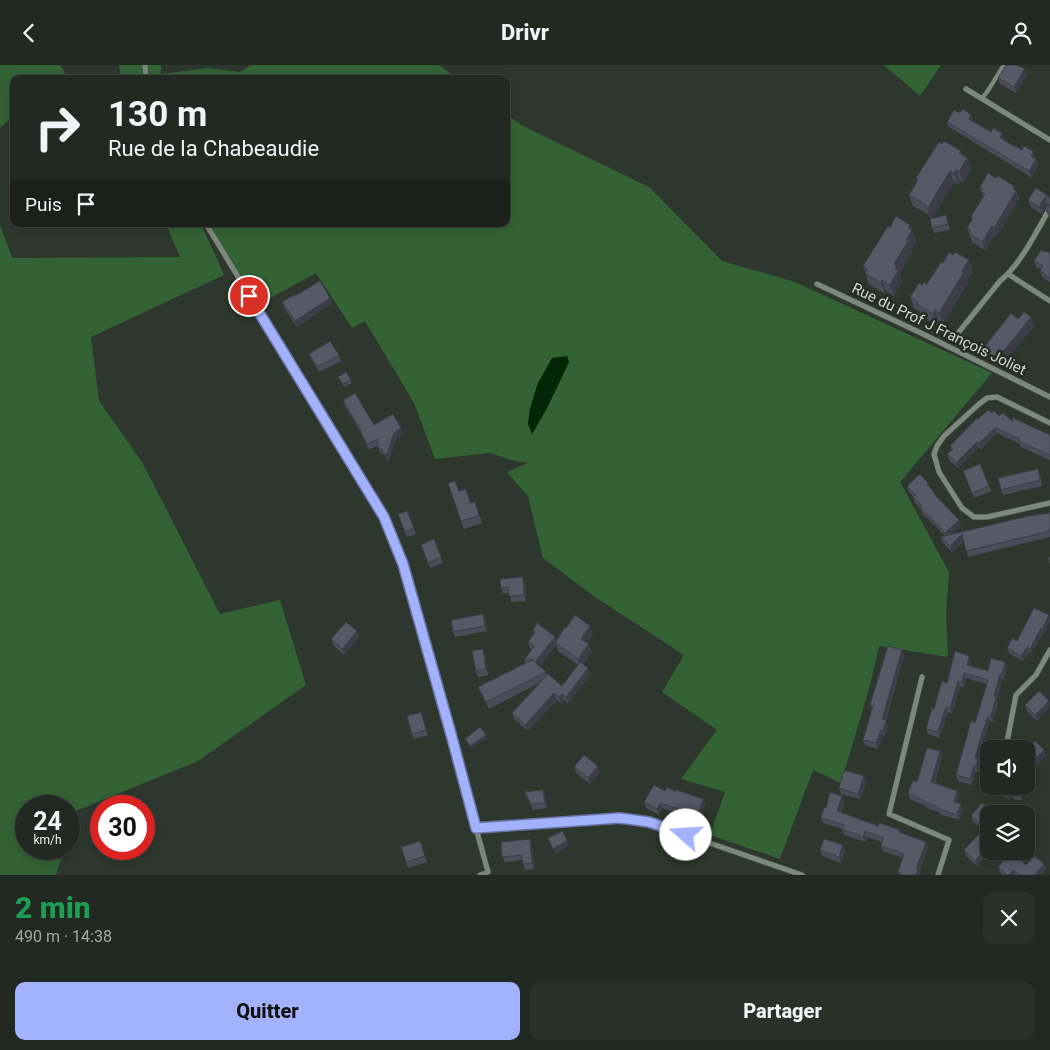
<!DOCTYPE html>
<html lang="fr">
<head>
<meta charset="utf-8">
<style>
	body { margin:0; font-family:Roboto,sans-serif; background:#2a312a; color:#f1f3f6; height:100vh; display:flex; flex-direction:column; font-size:19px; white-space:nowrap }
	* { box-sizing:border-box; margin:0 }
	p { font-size:16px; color:#a2a6a5 }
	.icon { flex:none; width:28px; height:28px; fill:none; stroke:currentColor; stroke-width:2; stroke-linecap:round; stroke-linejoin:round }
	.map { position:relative; height:810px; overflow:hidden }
	.sheet { display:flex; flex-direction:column; background:#222922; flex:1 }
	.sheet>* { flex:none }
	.hud { position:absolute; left:10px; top:10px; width:500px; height:152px; border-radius:10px; box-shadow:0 2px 8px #0003,0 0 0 1px #3f4540; background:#222922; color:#f1f3f6; overflow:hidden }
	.tools { position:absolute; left:980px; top:675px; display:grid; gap:10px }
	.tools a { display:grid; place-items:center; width:55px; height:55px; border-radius:10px; background:#222922; box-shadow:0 2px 8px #0003,0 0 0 1px #3f4540; font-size:25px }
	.speed { position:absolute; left:15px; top:730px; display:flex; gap:10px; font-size:25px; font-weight:700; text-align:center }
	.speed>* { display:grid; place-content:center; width:65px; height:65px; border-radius:50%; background:#222922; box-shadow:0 2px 8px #0003,0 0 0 1px #3f4540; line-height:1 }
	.speed small { font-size:12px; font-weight:400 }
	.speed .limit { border:8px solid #d22; background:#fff; color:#111 }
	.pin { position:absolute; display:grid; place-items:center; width:42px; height:42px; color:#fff; margin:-21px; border:2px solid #fff; border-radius:50%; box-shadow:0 1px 5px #0007 }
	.me { position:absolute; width:55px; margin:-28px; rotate:289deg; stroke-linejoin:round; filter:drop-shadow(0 0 4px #0008) }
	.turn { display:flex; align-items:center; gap:18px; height:105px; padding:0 15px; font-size:22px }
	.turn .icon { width:65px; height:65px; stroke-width:2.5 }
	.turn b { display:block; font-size:35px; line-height:42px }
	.then { display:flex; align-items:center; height:48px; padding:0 15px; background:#0003; gap:10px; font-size:19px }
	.round { display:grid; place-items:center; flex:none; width:52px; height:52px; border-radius:10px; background:#2a312a }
	.summary { display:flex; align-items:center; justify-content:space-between; height:85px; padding:0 15px }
	h1 { font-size:30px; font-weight:800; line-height:38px; color:#1e9e55 }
	.primary-button { display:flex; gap:10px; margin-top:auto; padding:10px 15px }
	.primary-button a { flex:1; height:58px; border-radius:10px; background:#a3b2fc; color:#111; font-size:20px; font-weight:800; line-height:58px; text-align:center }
	.primary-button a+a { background:#2a312a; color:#f1f3f6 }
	header { display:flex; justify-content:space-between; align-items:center; height:65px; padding:0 15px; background:#222922; font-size:22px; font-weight:800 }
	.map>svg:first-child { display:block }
</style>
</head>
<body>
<header><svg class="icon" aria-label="back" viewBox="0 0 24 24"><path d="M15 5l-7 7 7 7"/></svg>Drivr<svg class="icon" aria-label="person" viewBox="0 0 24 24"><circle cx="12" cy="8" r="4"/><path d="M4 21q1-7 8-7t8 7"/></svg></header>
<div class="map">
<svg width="1050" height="810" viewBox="0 0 1050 810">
	<rect width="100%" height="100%" fill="#2e372e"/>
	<path fill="#336235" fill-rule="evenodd" d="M0 0H60L65 8 58 14H14V51L0 63Z
		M119 0H161V9L208 3 240 7 251 0H439L458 14H121Z
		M884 0H941L920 31Z
		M506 49 523 61 649 122 722 196 795 217 992 308 900 417 949 507 946 550 948 592 879 581 869 624 841 718 813 705 780 794 710 770 725 727 681 714 717 665 662 627 684 590 595 532 543 493 528 431 507 407 528 398 511 395 490 388 435 394 414 338 365 256 352 263 316 208 256 241 206 159H506ZM569 297 547 343 533 368 528 359 530 344 538 318Z
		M166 159H201L224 210 91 272 99 336 142 397 220 549 280 535 306 620 198 696 76 746 69 768V741H26V784H64L56 810H0V160L12 193 180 192Z"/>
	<path fill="#022605" d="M567 291 569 297 547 343 532 369 528 359 530 344 538 318 552 293Z"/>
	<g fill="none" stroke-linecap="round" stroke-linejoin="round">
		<defs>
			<path id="lane" d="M982 33 987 27 1004 0"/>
			<path id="street" d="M145 0 146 14
				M966 24 1050 75
				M206 159 384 452 403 499 451 669 476 763 620 753 649 757 802 810
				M1008 209 1050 236
				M817 219 923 269 1050 332
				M954 273 1000 216C1021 199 1036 167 1050 143
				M1050 358 997 332 987 333 979 339 944 371 937 381 934 389 939 407 962 443 974 452H987L1050 438
				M922 612 889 749 949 775 938 810
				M1007 677 1016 630 1036 610 1050 585
				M476 763 488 807 480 810"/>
		</defs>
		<use href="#lane" stroke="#4d554d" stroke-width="5"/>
		<use href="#street" stroke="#4d554d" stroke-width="6"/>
		<use href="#lane" stroke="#7d887d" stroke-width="4"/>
		<use href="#street" stroke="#7d887d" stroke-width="5"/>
	</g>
	<path fill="#4a4d58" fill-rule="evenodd" d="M1025 4 1027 10 1016 28 1000 19 998 13Z
		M960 48 973 55V56L991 67 1002 68 1004 74 1003 75 1035 92 1034 93 1036 94 1038 100 1031 112 949 62 947 57Z
		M961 86 962 90 967 93 971 104 963 118 960 116 958 119 954 117 932 153 948 156 950 165 934 168 929 150 913 141 909 130 917 116 916 113Z
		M996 113 1014 121 1019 134 997 171 995 170 985 185 972 177 967 163 972 155 971 152 983 132 980 122Z
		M1036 123 1050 132V139L1047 140 1042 149 1031 142 1028 135Z
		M1050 140V154L1046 146Z
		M910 160 916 176 911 184 912 187 900 208 902 217 894 231 886 226 885 229 869 219 863 201 890 162Z
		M1045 187 1050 188V217L1042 212 1040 206 1041 204 1036 202 1034 196Z
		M943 198 973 206 967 215 968 218 943 259 939 256 937 260 921 250 919 246 914 243 910 232 922 220 927 219Z
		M295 231 330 233 332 238 297 262 284 243 282 237Z
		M1031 252 1034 261 1000 302 986 292 983 284 1018 254Z
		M309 289 339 290 341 296 319 307 311 294Z
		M338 312 351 315 352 318 344 322Z
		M343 335 374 360 401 363 403 369 396 374 388 397 384 389 380 388 378 381 369 384 363 373 361 368 345 341Z
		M992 348 1012 356 1050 370V395L1021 382 1020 379 997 368 981 384 979 382 958 403 949 395 947 389 952 385 950 381 978 354Z
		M980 399 991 426 974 433 963 406Z
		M1040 409 1042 421 1003 430 1001 425Z
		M448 418 459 426 471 438 475 437 482 458 464 464Z
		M928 418 930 423 937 433 961 461 951 470 1050 448V472L968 492 964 475 952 487 943 478 941 472 945 471 922 448 920 443 915 438 913 432H914L909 427 907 421Z
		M398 449 414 463 416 469 407 472Z
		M434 474 443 498 430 503 421 480Z
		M523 512 525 518 526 536 511 537 509 528H503L501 523Z
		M485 554 487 566 455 572 453 567Z
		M1050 554V556L1044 569 1043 568 1031 589 1029 587 1023 596 1009 588 1007 583Z
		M590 561 593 569 587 578 592 587 583 600 590 609 568 639 564 635 561 638 557 635 528 666 514 654 512 648 539 618 489 644 481 629 478 622 525 599 524 596 532 584 530 583 528 577 534 569 533 565 555 572 556 576 566 563ZM556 580 558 586 578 600 562 621 547 610 546 607 540 601Z
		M359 572 344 590 333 580 331 574Z
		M483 584 485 590 488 610 478 612 476 606Z
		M904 591 886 655 888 661 885 671 883 670 878 684 865 680 863 675 872 644 870 640Z
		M969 591 971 596 970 601 988 606 1005 597 1007 603 1004 615 1002 614 997 634 998 637 993 657 990 656 979 694 980 699 978 707H976L972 720 958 716 956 710 975 658 987 619 966 613 964 622 960 621 952 649 948 647 940 673 928 669 926 664 947 618Z
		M1039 626 1037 656 1027 646 1025 640Z
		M421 647 428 670 414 674 412 669Z
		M940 686 942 692 935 718 957 726 959 732 957 738 963 745 959 754H956L939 749V747L927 743 926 741 910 734 908 728Z
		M598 701 600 707 590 719 576 708 574 702Z
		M864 711 866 717 861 734 841 729 839 723Z
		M997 721H1020L1019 723 1021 729 1022 735H1015L1012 731 1008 735 999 725Z
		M543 725 545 730 547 743 533 745 525 727Z
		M665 726 676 727 703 734 705 739 699 758 680 751 679 749 662 743 659 750 646 743 644 737Z
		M844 736 841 748 926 777 928 783 919 808 920 810H899L898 807 903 793 883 786 881 781 882 777 867 772 866 777 844 770 842 764 823 758 821 753 826 743Z
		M989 749V773L980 765 979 761 973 757 971 751Z
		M420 776 427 797 408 803 406 797Z
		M989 778 977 801 966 791 964 785Z
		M532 780 534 804 525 805 522 795 505 797 502 792Z
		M820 785 845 786 841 798 822 791Z
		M1044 799 1046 804 1041 810H1003L1000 807 998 802Z"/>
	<path fill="#3c3e47" d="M1025 4 1027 10 1016 28 1014 22Z
		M971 50 973 55 971 59 969 54Z
		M1002 68 1004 74 1002 78 1000 72Z
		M961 86 965 97 967 93 971 104 963 118 959 107V88Z
		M1033 86 1035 92 1033 96 1031 91Z
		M1036 94 1038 100 1031 112 1029 106Z
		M956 105 960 116 958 119 954 108Z
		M950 106 954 117 931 155 927 144Z
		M1014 121 1019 134 997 171 994 163Z
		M1045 132 1047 140 1042 149 1039 142Z
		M910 160 916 176 911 184 912 187 900 208 902 217 894 231 890 220 894 199 908 163Z
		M992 161 995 170 985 185 982 177Z
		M969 195 973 206 967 215 968 218 943 259 939 248Z
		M882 215 886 226 885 229 881 218Z
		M330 233 332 238 297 262 295 256Z
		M935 245 939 256 937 260 933 249Z
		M1031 252 1034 261 1000 302 997 294Z
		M401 363 403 369 396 374 388 397 386 391 394 368Z
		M995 363 997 368 981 384 979 378Z
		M977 377 979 382 958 403 956 398Z
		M959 455 961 461 947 474 945 468Z
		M962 469 964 474 952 487 950 481Z
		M523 512 525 518 526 536 524 530Z
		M483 549 485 554 487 566 485 561Z
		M1049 550 1050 556 1044 569 1042 564Z
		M590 561 593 569 584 582 581 574Z
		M1041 563 1043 568 1031 589 1030 584Z
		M357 566 359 572 344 590 342 584Z
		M555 572 557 578H555L556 580 538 604 535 597Z
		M589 579 592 587 581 603 578 594Z
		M1027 582 1029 587 1023 596 1021 591Z
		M483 584 485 590 488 610 486 604Z
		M902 585 904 591 884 659 882 654Z
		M969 591 971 596 969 606 967 600Z
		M1005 597 1007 603 1004 615 1002 609Z
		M588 603 590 609 568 639 566 632Z
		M964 608 966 613 964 622 962 617Z
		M1000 609 1002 614 997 634 998 637 993 657 991 651 994 631Z
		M958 616 960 621 952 649 950 643Z
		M554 628 557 635 528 666 525 660Z
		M562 629 564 635 561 638 559 632Z
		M1049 636 1050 642 1037 656 1035 650Z
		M946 642 948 647 940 673 938 667Z
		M988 651 990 656 979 694 980 699 978 707 976 702 975 693Z
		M886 655 888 661 885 671 883 666Z
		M881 665 883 670 878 684 876 678Z
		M486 670 487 673 471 684 470 681Z
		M1044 685 1046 691 1026 710V703Z
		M940 686 942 692 933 722 931 717Z
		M598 701 600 707 590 719 588 713Z
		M974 701 976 707 972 720 970 714Z
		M864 711 866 717 861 734 858 729Z
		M543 725 545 730 547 743 545 738Z
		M957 726 959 732 956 742 954 737Z
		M1010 726 1012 731 1008 735 1006 730Z
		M842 731 844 736 839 752 837 746Z
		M703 734 705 739 699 758 697 753Z
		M660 738 662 743 659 750 657 744Z
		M961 739 963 745 959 754 957 749Z
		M865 766 867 772 866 777 863 772Z
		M530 774 532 780 534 804 532 798Z
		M567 776 569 781 555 790 553 784Z
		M926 777 928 783 919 808 920 810H916V804Z
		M843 780 845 786 841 798 839 792Z
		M989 780V786H990L977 801 975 796Z
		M1044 799 1046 804 1041 810H1034Z
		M1013 805 1015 810H1009Z"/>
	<path fill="#565966" stroke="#3c3e47" d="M1006 0H1017L1025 4 1014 22 998 13Z
		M963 44 971 50 969 54 991 67 993 63 1002 68 1000 72 1005 76 1022 85 1024 81 1033 86 1031 91 1036 94 1029 106 947 57 954 45 960 48Z
		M944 76 961 86 959 88 967 93 959 107 956 105 954 108 950 106 927 144 926 140 909 130 918 115 916 113 939 77 942 79Z
		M988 108 996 113 998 111 1014 121 1013 124 1016 126 994 163 992 161 982 177 969 168 970 165 967 163 973 153 971 152 985 129 981 127 983 124 980 122Z
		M1036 123 1050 132V133L1048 131 1045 132 1039 142 1028 135Z
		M1050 140V148L1046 146Z
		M946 150 948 159 932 163 930 154Z
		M896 151 910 160 908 163 912 165 906 175 908 176 894 199 897 201 895 204 898 206 890 220 882 215 881 218 865 208 867 204 863 201 888 161 890 162Z
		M1041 185 1045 187 1046 186 1050 188V213L1040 206 1043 201 1034 196Z
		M949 187 953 190 955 187 969 195 962 206 964 207 939 248 935 245 933 249 917 239 918 237 910 232 919 218 922 220 924 217 927 219 941 197 943 198Z
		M320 216 330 233 295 256 282 237 294 230 295 231Z
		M1024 247 1031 252 997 294 983 284 1011 248 1018 254Z
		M330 276 339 290 317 302 309 289Z
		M346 307 351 315 343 319 338 312Z
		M355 328 374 360 393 349 401 363 394 368 386 391 382 384 378 383V374L367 379 361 368 362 367 343 335Z
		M988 345 992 348 994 346 999 351 1003 348 1012 356 1013 353 1050 370V388L1049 390 1019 376 1020 374 995 363 979 378 977 377 956 398 947 389 953 384 950 381 977 353 978 354Z
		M980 399 989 421 972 428 963 406Z
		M1038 404 1040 415 1001 425 998 413Z
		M920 409 928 418 927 419 935 428 934 429 959 455 945 468 920 442 922 441 913 432 916 430 907 421Z
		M455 416 459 426 466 424 470 438 475 437 479 451 461 456 448 418Z
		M407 446 414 463 405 467 398 449Z
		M1050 448V466L966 486 962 469 950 481 941 472 1028 451Z
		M434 474 441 492 428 498 421 480Z
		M1048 492H1050V502Z
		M523 512 524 530 509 531 508 522 501 523 500 514Z
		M1034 543 1049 550 1042 564 1041 563 1030 584 1027 582 1021 591 1007 583 1012 573 1017 576Z
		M483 549 485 561 453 567 451 555Z
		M575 550 590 561 581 574 589 579 578 594 555 578 565 562 566 563Z
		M346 557 357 566 342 584 331 574Z
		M537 558 555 572 535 597 546 607 486 637 478 622 532 595 534 596 533 594 524 596 534 581 528 577 535 567 533 565Z
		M888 581 902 585 882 654 886 655 883 666 881 665 876 678 863 675 873 641 870 640Z
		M483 584 486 604 476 606 472 586Z
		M955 586 969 591 967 600 988 606 991 593 1005 597 1002 609H1000L994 631 996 632 991 651H988L980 675 975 693 978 694 976 702 974 701 970 714 956 710 971 656 975 658 988 615 964 608 962 617 958 616 950 643 946 642 938 667 926 664 932 643 934 644 942 616 947 618Z
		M580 597 588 603 566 632 562 629 559 632 554 628 525 660 512 648 548 609 562 621Z
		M1039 626 1049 636 1035 650 1025 640Z
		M421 647 426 665 412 669 407 651Z
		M480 662 486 670 470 681 465 674Z
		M1035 676 1044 685 1026 703V684Z
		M927 683 940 686 931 717 957 726 954 737 961 739 957 749H954L937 743 938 742 925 737V736L908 728 913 716 917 717Z
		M584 690 598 701 588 713 574 702Z
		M844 705 864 711 858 729 839 723Z
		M654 720 665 726 667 722 676 727V725L703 734 697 753 678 746 679 744 660 738 657 744 644 737Z
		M998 721H1017L1019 723 1020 730 1013 729 1010 726 1006 730Z
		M543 725 545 738 531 739 525 727Z
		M830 727 842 731 837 746 878 761 879 758 900 765 899 767 926 777 916 804 918 805 916 810H900L901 808 898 807 904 789 881 781 883 773 865 766 863 772 842 764 844 760 821 753 824 742 826 743Z
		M982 738 994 749H989V766L987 768 978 760 979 758 971 751Z
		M563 766 567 776 553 784 548 773Z
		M979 769 989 778V780L975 796 964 785Z
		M530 774 532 798 523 799 522 790 502 792 501 777Z
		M824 774 843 780 839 792 820 785Z
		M420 776 425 791 406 797 401 782Z
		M1011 786 1026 800 1035 791 1044 799 1034 810H1019L1013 805 1009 810H1007L998 802Z"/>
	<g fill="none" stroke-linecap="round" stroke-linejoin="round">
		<defs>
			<path id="route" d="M249 231 384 452 403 499 451 669 476 763 620 753 649 757 686 770"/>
		</defs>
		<use href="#route" stroke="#6a74a4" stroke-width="12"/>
		<use href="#route" stroke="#a3b2fc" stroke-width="9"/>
	</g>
	<g text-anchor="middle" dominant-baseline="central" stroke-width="5" stroke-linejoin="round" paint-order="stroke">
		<g font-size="15" fill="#ced4cd" stroke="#242d24">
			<text transform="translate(939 264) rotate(26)">Rue du Prof J François Joliet</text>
		</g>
	</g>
</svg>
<div class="tools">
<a><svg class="icon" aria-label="sound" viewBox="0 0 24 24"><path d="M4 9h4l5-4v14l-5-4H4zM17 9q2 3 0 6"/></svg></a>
<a><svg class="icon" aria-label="layers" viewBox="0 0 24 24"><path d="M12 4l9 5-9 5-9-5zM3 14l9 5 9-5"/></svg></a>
</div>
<div class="speed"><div>24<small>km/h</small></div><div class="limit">30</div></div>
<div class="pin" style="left:249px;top:231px;background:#d93025"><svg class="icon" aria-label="arrive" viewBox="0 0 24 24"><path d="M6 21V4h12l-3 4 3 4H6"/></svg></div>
<svg class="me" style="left:686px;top:770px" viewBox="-20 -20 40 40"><circle r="19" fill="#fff"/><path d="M0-13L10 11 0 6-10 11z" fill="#a3b2fc"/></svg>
<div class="hud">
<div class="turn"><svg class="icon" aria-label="right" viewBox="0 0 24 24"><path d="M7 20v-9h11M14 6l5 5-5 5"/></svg><div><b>130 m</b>Rue de la Chabeaudie</div></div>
<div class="then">Puis<svg class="icon" aria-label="arrive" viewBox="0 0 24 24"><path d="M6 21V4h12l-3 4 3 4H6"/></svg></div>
</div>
</div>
<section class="sheet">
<div class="summary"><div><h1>2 min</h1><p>490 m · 14:38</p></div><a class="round"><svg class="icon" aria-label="close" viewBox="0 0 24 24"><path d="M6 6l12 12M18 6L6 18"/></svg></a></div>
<div class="primary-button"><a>Quitter</a><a>Partager</a></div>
</section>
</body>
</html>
